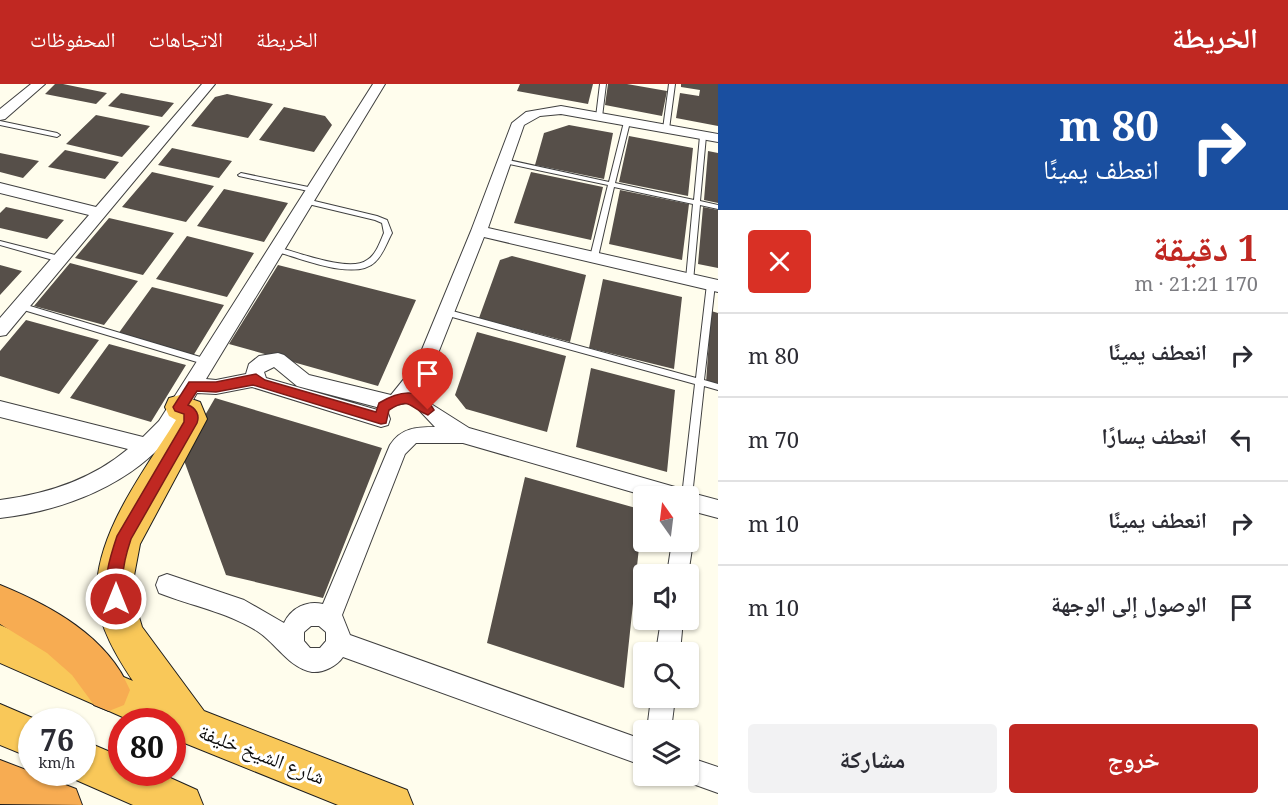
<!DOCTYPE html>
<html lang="ar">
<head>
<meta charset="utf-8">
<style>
	body { margin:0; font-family:"Noto Serif","Noto Naskh Arabic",serif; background:#f2f2f3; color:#2b2b33; direction:rtl; height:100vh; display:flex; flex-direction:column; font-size:22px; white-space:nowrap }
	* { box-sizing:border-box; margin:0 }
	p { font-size:20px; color:#7c7c81 }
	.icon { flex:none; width:33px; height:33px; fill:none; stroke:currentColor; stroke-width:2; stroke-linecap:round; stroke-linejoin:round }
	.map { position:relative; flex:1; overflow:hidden; direction:ltr }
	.panel { display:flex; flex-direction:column; background:#fff; width:570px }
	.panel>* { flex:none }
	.top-card { background:#1a4fa0; color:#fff; overflow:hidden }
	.needle { width:39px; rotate:346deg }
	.buttons { position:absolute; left:633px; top:402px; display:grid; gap:12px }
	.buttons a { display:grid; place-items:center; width:66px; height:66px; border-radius:6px; background:#fff; box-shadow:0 2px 4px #0004; font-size:30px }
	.speed { position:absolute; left:18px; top:624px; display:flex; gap:12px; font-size:30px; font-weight:700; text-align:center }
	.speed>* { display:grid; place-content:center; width:78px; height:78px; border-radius:50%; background:#fff; box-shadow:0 2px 4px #0004; line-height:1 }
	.speed small { font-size:15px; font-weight:400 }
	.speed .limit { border:9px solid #d22; background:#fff; color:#111 }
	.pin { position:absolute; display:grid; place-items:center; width:51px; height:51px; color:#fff; margin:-62px -26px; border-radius:50% 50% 50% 0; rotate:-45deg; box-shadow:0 0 6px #0007 }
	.pin .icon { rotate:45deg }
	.me { position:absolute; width:66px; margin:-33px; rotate:0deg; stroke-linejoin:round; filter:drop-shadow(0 0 4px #0008) }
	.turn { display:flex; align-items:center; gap:21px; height:126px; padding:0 30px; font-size:27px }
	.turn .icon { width:78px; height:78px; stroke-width:2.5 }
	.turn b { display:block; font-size:42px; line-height:51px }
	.round { display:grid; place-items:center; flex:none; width:63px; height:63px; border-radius:6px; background:#f2f2f3 }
	.overview { display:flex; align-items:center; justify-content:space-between; height:102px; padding:0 30px }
	h1 { font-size:36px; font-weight:700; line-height:45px; color:#c02822 }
	.action { display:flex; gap:12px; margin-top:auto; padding:12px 30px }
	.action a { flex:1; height:69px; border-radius:6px; background:#c02822; color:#fff; font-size:24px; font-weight:700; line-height:69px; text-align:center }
	.action a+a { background:#f2f2f3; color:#2b2b33 }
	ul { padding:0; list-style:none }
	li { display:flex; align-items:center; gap:18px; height:84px; padding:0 30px; border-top:2px solid #e1e1e2 }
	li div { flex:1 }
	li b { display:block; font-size:22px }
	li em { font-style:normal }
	header { display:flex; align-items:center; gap:36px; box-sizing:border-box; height:84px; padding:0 30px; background:#c02822; color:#fff }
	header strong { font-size:28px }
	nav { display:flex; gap:33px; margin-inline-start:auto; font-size:21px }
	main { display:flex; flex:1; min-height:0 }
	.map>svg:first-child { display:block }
</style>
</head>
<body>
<header>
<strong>الخريطة</strong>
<nav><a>الخريطة</a><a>الاتجاهات</a><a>المحفوظات</a></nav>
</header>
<main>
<section class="panel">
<div class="top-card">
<div class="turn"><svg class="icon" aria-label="right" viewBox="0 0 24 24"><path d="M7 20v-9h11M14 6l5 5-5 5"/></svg><div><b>80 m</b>انعطف يمينًا</div></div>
</div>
<div class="overview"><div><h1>1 دقيقة</h1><p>170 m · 21:21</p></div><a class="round" style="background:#d93025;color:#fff"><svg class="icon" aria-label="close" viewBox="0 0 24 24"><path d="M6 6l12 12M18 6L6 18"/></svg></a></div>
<ul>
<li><svg class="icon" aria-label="right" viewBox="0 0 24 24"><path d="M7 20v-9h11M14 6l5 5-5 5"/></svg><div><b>انعطف يمينًا</b></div><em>80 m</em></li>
<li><svg class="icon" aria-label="left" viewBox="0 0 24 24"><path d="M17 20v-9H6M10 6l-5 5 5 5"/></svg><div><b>انعطف يسارًا</b></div><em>70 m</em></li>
<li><svg class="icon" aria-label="right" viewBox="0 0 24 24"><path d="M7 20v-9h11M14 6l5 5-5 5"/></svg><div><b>انعطف يمينًا</b></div><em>10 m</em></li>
<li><svg class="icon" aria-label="arrive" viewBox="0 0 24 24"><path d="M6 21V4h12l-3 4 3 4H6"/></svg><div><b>الوصول إلى الوجهة</b></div><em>10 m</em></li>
</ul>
<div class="action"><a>خروج</a><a>مشاركة</a></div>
</section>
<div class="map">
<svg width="718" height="721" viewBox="0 0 718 721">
	<rect width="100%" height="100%" fill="#fffded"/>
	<path fill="#564f49" d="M55 0H63L107 9 96 20 45 10Z
		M520 0H593L588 20 517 7Z
		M608 0H627L667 7 662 32 605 21Z
		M681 0H718V42L676 34 680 9 699 12 700 6 681 3Z
		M121 9 174 19 162 33 108 22Z
		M227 10 273 20 248 54 191 42 215 13Z
		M284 23 325 32 332 41 314 68 259 56Z
		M96 31 150 42 122 73 66 60Z
		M569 41 613 49 604 95 535 81 544 49Z
		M629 52 693 64 688 112 619 98Z
		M172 64 232 77 219 94 158 81Z
		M65 66 119 78 105 95 48 83Z
		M708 67 718 69V119L704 116Z
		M0 69 39 77 23 94 0 88Z
		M152 88 214 102 186 138 122 123Z
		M531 88 603 103 591 156 514 139Z
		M224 105 288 119 264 158 197 142Z
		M620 106 689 120 682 176 609 160Z
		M6 123 64 136 47 155 0 144V129Z
		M703 123 718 126V184L698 180Z
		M109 134 174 149 143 191 75 174Z
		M187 152 254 169 227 213 156 195Z
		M512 172 586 191 570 258 479 234 500 176Z
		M70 179 138 197 104 241 34 222Z
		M0 181 22 187 0 211Z
		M278 181 416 216 378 302 229 260Z
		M603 195 682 213 674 285 589 264Z
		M152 203 224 221 193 272 118 250Z
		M711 227 718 229V302L706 299Z
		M26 236 99 256 59 310 0 292V267Z
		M477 248 566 272 547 348 466 325 455 311Z
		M109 260 186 281 151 338 70 314Z
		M591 284 675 306 667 388 576 363Z
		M215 314 382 364 323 514 226 491 182 371Z
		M525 393 643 426 624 604 487 559Z"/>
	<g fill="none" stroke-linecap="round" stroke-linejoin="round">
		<defs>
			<path id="service" d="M600 0H606L602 33 599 35 596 33Z
				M669 0H675L669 45 666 47 663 45Z
				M627 36 630 38 615 99 694 116 700 52 703 50 706 52 700 117 718 121V125L700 121 693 197H687L686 195 693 120 614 103 598 173 594 176 590 173 608 101 504 79 501 77 504 75 609 98 624 38Z
				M0 37 57 49 60 51 57 53 0 41Z
				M241 89 313 104 316 106 313 108 239 92 238 91Z
				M304 115H306L377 132 387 136 392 149C387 158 383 171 375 178 355 198 298 173 274 167L273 165 277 163C297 168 350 189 367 176 376 171 380 158 384 149L382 139 375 136 304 119Z
				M0 157 63 173 64 175 60 178 0 161Z
				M711 197 715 200 704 296 718 300V306L704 302 692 412 688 416V412H682L695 300 445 231 441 228 445 225 696 294 707 200Z
				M20 219 207 275 211 278 207 281 17 224 16 222 17 220Z"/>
			<path id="minor" d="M31 0H45L5 35 0 36V25Z
				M202 0H215L6 251 0 252V234L89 131 0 109V99L96 123Z
				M373 0H385L206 295 216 296 246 290 249 280 259 272 278 269 284 271 309 291 391 311 416 280 471 147 512 39 526 28 561 22 718 50V58L561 30 540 32 524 41 488 144 718 196V208L484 153 433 282 422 300 406 319 396 321 388 326 297 302 274 283 264 288 266 294 388 329 390 335 388 341 381 343 252 303 216 310 197 309C189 322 182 336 173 348 134 400 63 427 0 434V416C47 410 91 396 128 365L0 333V317L143 353 159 337Z
				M428 318 469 344 675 403 682 406 684 409 688 408 718 416V434L688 426V412H646L463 359H416L405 370 342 531 350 551 644 656V682L343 573C337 582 323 589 312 588 289 584 276 559 257 547 227 528 192 522 159 509L156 501 159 493 167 490 244 516 284 539C291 524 307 516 323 520L390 361C401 344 416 343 435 343L419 326 421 321ZM311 542H319L326 548V557L320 564H310L304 557V548Z
				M688 451 693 458 688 491 667 490 672 458H688Z
				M661 536H683L680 568H656Z
				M651 614H675L671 646H647Z
				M688 673 718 683V709L679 695 677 692H688Z"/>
			<path id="trunk" d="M180 311 200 318 207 335 140 460 133 497 134 516 142 543 204 627 407 706 413 721H338L172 654V638H134L0 579V541L133 597C117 573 99 543 97 514 93 452 145 386 176 336L169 332 165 323 169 314Z
				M0 620 42 638H32V674L0 661Z
				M82 656 122 673V688H157L197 706 203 721H133L67 692 66 688H82Z"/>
			<path id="motorway" d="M0 501C51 522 107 552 130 606L124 621 109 627 94 621 72 591 47 569 0 540Z
				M0 676 76 705 82 721 0 720Z"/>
		</defs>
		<use href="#service" stroke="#404040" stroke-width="2"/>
		<use href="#minor" stroke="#404040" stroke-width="2"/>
		<use href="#trunk" stroke="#1e1e1e" stroke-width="2"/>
		<use href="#motorway" stroke="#1e1e1e" stroke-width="2"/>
		<use href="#service" fill="#fff" fill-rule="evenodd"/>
		<use href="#minor" fill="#fff" fill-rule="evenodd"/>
		<use href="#trunk" fill="#f9c859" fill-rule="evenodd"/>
		<use href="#motorway" fill="#f7ac52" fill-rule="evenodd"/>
	</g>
	<path fill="#c02822" stroke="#7d1a16" stroke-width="1.5" d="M256 290 265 296 376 328 379 319C399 307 420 302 434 326L428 331C409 324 411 312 389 326L386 339 381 340 253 301 216 308 197 307 188 321C196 324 200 331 197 339L131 455C127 467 123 479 123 492 122 502 125 512 121 521L116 523 110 521C101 500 110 473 117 452L184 338V330L175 327 173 323 189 298H216Z"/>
	<g text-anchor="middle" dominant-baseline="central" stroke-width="6" stroke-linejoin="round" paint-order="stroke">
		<g font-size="20" fill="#0d0d0d" stroke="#fff">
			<text transform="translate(262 670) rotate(21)">شارع الشيخ خليفة</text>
		</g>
	</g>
</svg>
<div class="buttons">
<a><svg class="needle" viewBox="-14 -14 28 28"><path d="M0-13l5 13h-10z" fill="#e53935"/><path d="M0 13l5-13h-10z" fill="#7c7c81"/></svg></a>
<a><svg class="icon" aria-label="sound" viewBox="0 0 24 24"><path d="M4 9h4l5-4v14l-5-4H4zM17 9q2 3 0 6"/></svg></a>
<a><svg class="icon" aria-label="search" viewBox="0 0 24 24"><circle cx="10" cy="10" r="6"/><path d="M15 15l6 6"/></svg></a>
<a><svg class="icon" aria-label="layers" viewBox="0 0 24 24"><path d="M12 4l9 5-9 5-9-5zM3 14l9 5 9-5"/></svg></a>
</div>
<div class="speed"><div>76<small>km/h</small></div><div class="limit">80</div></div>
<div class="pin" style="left:428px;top:326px;background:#d93025"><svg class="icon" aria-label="arrive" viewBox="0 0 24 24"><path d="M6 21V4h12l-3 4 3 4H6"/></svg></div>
<svg class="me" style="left:116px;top:515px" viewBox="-20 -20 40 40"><circle r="17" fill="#c02822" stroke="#fff" stroke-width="3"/><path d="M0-11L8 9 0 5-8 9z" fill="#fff"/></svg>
</div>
</main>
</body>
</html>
